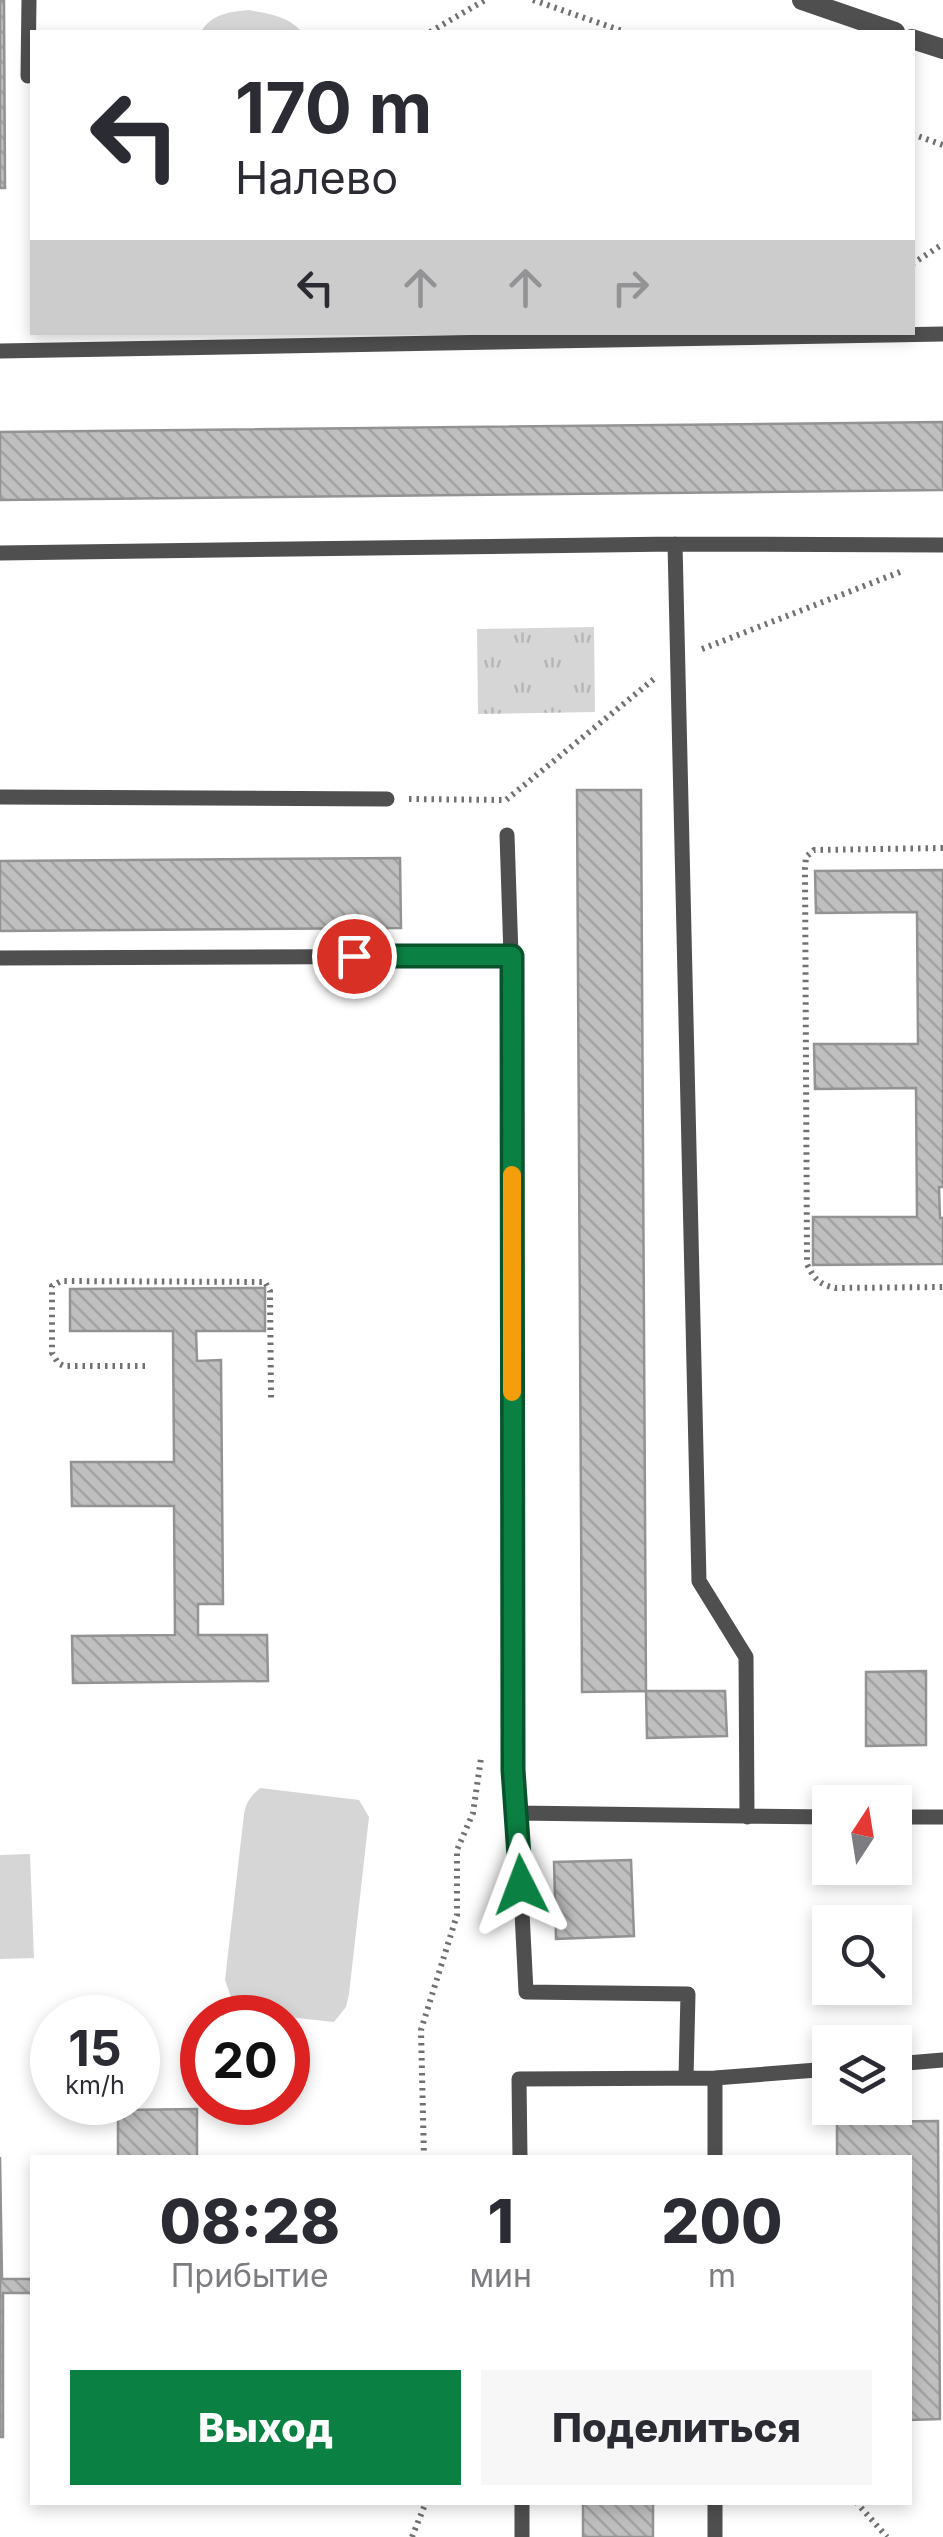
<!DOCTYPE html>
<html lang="ru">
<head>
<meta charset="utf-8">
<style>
	body { margin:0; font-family:Inter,sans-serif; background:#f7f7f7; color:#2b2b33; height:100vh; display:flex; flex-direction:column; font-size:38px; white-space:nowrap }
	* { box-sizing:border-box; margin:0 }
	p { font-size:32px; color:#7c7c81 }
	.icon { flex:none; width:55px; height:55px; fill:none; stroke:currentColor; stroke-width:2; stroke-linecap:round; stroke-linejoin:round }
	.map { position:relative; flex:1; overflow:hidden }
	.sheet { position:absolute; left:30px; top:2155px; width:882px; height:350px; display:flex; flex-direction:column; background:#fff; border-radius:0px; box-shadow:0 5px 15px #0003 }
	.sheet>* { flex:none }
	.banner { position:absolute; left:30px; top:30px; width:885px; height:305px; border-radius:0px; box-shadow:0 5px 15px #0003; background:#fff; color:#2b2b33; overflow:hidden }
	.needle { width:65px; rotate:12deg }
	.controls { position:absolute; left:812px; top:1785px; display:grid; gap:20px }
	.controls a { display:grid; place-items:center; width:100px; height:100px; border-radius:0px; background:#fff; box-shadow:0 5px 15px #0003; font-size:50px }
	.speed { position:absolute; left:30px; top:1995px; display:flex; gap:20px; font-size:50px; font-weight:700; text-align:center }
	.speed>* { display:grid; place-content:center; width:130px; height:130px; border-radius:50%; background:#fff; box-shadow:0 5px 15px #0003; line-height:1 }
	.speed small { font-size:25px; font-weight:400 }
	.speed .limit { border:15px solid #d22; background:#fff; color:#111 }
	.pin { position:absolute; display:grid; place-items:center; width:85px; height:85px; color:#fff; margin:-42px; border:5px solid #fff; border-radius:50%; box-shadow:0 2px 10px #0007 }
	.me { position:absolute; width:110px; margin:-55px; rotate:357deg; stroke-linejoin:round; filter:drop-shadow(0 0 8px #0008) }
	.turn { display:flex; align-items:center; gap:35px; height:210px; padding:0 40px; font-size:45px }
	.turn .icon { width:130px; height:130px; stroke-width:2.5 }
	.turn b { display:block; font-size:70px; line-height:85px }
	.lanes { display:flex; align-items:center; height:95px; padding:0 40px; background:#0003; justify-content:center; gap:50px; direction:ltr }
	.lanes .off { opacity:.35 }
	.eta { display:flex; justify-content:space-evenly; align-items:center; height:170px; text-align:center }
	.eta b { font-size:60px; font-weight:800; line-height:70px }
	.cta { display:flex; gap:20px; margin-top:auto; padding:20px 40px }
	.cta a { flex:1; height:115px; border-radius:0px; background:#0b8043; color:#fff; font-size:40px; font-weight:800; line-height:115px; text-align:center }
	.cta a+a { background:#f7f7f7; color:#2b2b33 }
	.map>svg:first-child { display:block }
</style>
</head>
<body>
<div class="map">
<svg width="943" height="2537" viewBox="0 0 943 2537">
	<defs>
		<pattern id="grass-tufts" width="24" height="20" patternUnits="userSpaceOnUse" patternTransform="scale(2.5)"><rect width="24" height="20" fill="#d6d6d6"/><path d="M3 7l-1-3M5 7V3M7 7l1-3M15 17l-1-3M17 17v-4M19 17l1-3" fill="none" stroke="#b6b6b6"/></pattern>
		<pattern id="building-back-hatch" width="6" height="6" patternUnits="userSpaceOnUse" patternTransform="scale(2.5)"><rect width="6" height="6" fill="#bfbfbf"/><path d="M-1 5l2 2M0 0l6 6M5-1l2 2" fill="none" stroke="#a2a2a2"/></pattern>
	</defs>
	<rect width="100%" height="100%" fill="#fff"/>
	<path fill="url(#grass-tufts)" d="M594 627 595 712 478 714 477 629Z"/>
	<path fill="#d6d6d6" d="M249 10C270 14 288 16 302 32H201C211 14 229 12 249 10Z
		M260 1788 359 1800 369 1817 349 1994 346 2007 334 2022 243 2012 232 2000 225 1980 244 1814C246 1802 251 1796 260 1788Z
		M30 1854 34 1958 0 1959V1855Z"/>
	<path fill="url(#building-back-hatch)" stroke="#939393" stroke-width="2.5" d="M0 0H4L5 188H0Z
		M943 422V490L0 500V432Z
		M577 790H641L646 1691 582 1692Z
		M400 858 401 928 0 931V861Z
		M943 870V1187H939L940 1218H943V1264L813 1265V1217H917L916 1088 815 1089 814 1044H918L917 912 816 913 815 871Z
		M265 1288V1331H196L197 1361 221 1360 223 1604H198V1635H267L268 1681 73 1683 72 1636 175 1635 174 1506H72L71 1462H174L173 1331H70V1289Z
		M926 1671V1745L866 1746V1672Z
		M646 1691H725L727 1736 647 1738Z
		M631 1860 634 1936 556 1939 554 1862Z
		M197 2109V2158H118V2110Z
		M938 2121 940 2419 910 2420V2158H837V2122Z
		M0 2157 2 2279H32V2293H3V2437H0Z
		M583 2502H653V2537H583Z"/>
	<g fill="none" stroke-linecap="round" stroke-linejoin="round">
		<path stroke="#717171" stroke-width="6" stroke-dasharray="2.5 5" stroke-linecap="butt" d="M533 0 625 32
			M430 32 485 0
			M912 134 943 145
			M912 264 943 244
			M702 649 900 572
			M409 799 506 800 654 679
			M943 848 814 850 806 857 805 869 807 1264C814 1279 819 1284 835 1288L943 1287
			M145 1366H64L58 1363 52 1353V1286L61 1281 265 1282 270 1291 271 1398
			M424 2158 421 2030 457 1915V1850L473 1813 481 1758
			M856 2502 887 2537
			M412 2537 426 2502"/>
		<path stroke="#4f4f4f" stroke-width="15" d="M28 76 29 0
			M0 351 943 334
			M675 544 699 1581 746 1657 747 1817
			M0 553 675 544 943 545
			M0 797 387 799
			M507 835 511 956 513 1769 517 1813 830 1817
			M0 958 511 956
			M517 1813 526 1992 688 1994 686 2078
			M895 1817H943
			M895 2064 943 2060
			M715 2078V2158
			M520 2158 519 2079 715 2078 830 2069
			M522 2502V2537
			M715 2537V2502"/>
		<path stroke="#4f4f4f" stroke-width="20" d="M802 0 895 32
			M912 39 943 49"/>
	</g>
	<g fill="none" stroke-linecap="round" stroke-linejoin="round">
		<defs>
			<path id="route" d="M354 956H512L513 1770 521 1885"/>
		</defs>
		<use href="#route" stroke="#07532c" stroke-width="25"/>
		<use href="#route" stroke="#0b8043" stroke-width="18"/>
		<path stroke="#f59e0b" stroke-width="18" d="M512 1175V1392"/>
	</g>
</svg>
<div class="controls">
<a><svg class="needle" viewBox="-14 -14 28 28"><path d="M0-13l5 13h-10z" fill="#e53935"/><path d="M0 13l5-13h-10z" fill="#7c7c81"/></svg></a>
<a><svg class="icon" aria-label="search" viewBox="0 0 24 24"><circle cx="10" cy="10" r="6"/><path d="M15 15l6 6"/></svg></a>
<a><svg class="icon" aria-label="layers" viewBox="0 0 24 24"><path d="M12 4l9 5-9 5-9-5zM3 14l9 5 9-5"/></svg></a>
</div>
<div class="speed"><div>15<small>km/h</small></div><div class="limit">20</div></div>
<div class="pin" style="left:354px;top:956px;background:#d93025"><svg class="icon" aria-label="arrive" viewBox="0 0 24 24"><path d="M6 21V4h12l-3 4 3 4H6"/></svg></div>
<svg class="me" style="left:521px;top:1885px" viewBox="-20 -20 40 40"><path d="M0-17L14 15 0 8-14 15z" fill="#0b8043" stroke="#fff" stroke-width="4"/></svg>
<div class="banner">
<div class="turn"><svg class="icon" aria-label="left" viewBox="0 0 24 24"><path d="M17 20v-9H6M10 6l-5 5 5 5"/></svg><div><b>170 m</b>Налево</div></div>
<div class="lanes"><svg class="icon" aria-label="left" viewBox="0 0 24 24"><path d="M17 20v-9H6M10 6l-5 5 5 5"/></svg><svg class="icon off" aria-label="ahead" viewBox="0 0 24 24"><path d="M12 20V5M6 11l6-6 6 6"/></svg><svg class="icon off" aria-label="ahead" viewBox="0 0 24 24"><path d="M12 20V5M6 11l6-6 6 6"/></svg><svg class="icon off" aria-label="right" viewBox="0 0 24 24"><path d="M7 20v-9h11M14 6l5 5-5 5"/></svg></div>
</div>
<section class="sheet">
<div class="eta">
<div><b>08:28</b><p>Прибытие</p></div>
<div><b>1</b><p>мин</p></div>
<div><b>200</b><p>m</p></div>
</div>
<div class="cta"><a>Выход</a><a>Поделиться</a></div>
</section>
</div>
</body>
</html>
